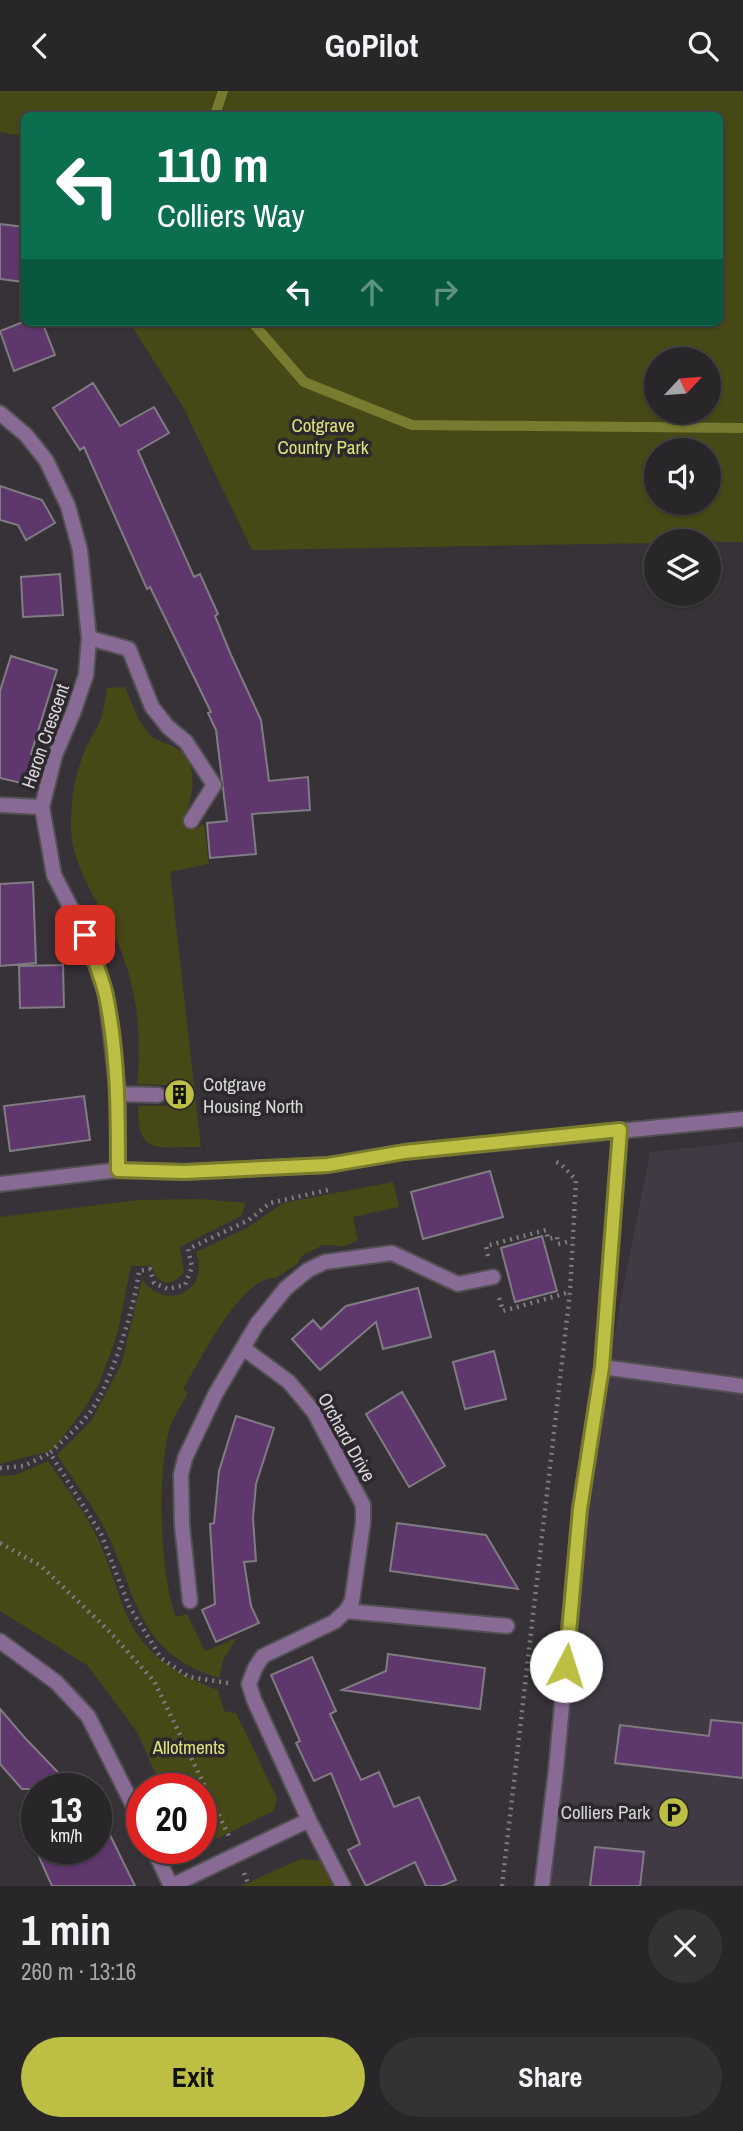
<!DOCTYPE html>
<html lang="en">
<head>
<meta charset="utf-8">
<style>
	body { margin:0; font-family:"Archivo Narrow",sans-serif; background:#343235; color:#f1f3f6; height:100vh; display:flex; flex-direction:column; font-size:26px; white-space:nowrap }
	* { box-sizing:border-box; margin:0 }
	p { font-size:23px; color:#a5a5a8 }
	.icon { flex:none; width:38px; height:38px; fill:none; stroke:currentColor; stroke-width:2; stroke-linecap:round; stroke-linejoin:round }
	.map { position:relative; height:1795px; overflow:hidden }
	.sheet { display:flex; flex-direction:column; background:#282629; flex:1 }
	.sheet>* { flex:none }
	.hud { position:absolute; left:21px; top:21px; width:702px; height:214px; border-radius:10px; box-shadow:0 2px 5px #0004,0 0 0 2px #444346; background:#0b6e4f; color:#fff; overflow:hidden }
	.needle { width:46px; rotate:64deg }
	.controls { position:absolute; left:644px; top:256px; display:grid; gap:14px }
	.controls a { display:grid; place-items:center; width:77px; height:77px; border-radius:50%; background:#282629; box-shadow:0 2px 5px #0004,0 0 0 2px #444346; font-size:35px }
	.speed { position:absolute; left:21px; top:1682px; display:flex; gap:14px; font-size:35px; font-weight:700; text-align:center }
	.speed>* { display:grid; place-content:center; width:91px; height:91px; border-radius:50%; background:#282629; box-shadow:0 2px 5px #0004,0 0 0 2px #444346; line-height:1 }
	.speed small { font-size:18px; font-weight:400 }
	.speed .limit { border:10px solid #d22; background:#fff; color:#111 }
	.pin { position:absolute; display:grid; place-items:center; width:60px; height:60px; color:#fff; margin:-30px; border-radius:14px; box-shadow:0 4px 10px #0006 }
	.me { position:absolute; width:77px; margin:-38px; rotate:5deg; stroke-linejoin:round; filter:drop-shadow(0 0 5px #0008) }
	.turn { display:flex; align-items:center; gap:24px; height:147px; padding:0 21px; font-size:32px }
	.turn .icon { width:91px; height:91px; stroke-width:2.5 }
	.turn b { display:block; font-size:49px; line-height:60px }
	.lanes { display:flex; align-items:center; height:66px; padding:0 21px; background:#0003; justify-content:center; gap:35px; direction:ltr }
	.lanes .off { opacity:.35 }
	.round { display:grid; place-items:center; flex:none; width:74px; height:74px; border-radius:37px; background:#343235 }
	.overview { display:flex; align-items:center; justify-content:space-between; height:119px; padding:0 21px }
	h1 { font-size:42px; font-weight:800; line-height:52px }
	.button { display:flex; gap:14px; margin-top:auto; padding:14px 21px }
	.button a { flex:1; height:80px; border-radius:42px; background:#bcbf43; color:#111; font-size:28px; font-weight:800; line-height:80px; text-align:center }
	.button a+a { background:#343235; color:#f1f3f6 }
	header { display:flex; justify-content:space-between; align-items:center; height:91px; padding:0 21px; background:#282629; font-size:32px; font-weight:800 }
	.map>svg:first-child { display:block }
</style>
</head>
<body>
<header><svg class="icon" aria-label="back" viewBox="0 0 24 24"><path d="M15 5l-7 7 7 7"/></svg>GoPilot<svg class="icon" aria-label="search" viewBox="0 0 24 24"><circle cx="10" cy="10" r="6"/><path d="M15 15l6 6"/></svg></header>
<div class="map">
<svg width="743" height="1795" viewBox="0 0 743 1795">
	<rect width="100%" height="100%" fill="#363237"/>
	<path fill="#413a44" d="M743 1051V1795H541L580 1418 650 1061Z"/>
	<path fill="#464815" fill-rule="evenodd" d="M0 0H743V451L656 450V452L252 459 183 316 129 231H719V24H24V45L0 41ZM656 268H709V320H656ZM656 359H709V411H656Z
		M125 596C132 613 138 630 150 644 158 652 171 652 179 659 199 673 193 706 185 725L198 737 204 732 209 773 170 781 201 1056C159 1055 137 1067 138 1015L190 1014 189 995 137 993C142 944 137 898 118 852 102 815 74 782 71 740 70 713 75 681 86 657 90 647 97 638 101 628 104 619 105 607 107 597Z
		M393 1091 399 1116 353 1126 358 1150 345 1155 323 1154 303 1164 297 1173 276 1187C242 1183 198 1273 183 1299L188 1301C182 1314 172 1327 169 1340 157 1383 160 1485 176 1526L187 1523 205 1560 237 1547 223 1569 219 1587C139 1562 139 1512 109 1446 95 1417 74 1390 57 1364L91 1330 121 1274 142 1188C165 1222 211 1200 196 1161L247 1137 283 1112Z
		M199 1108 246 1112 241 1125 180 1156 184 1182 174 1190 165 1192 157 1187 151 1175H131L118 1240 110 1263 99 1293 83 1319 53 1359 0 1373V1126L137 1109Z
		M48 1370C67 1398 89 1426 102 1457 111 1478 117 1501 126 1523 144 1564 178 1584 218 1599L224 1620 236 1622 277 1707 274 1720 201 1755V1698L162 1697 137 1641 87 1574 0 1520V1385L15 1384Z
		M301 1768 323 1770 336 1795H240Z"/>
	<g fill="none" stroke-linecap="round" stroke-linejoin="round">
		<path stroke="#787a2f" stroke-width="10" d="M215 24 223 0
			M252 231 304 291 412 334 743 337"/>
	</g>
	<path fill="#5e376d" stroke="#807c82" stroke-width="2" d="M0 133 24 136V191L0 188Z
		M23 231H42L55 264 14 280 0 240Z
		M93 292 120 335 154 316 169 342 138 360 194 486 200 483 218 523 215 525 231 564 261 629 269 690 308 686 310 719 252 723 256 763 210 767 207 732 227 730 216 639 208 622 211 621 150 496 147 498 84 356 80 359 53 317Z
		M0 395 42 409 55 432 26 449 18 434 0 429Z
		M60 483 63 524 23 526 21 486Z
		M11 565 57 579 31 663 33 664 26 693 0 687V600Z
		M33 791 36 872 0 875V793Z
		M63 874 64 916 20 917 19 875Z
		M84 1005 90 1049 10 1060 4 1015Z
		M490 1080 503 1126 423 1148 411 1101Z
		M542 1145 557 1200 515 1211 501 1157Z
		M418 1197 431 1246 383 1258 376 1231 320 1279 292 1248 313 1229 321 1238 346 1215Z
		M494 1260 506 1308 465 1318 453 1271Z
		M402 1301 445 1375 409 1396 366 1323Z
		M236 1325 274 1337 256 1393 253 1427 256 1470 244 1471 251 1515 259 1532 216 1551 202 1519 215 1513 210 1433 214 1432 219 1380Z
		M397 1432 486 1444 518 1498 390 1480Z
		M388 1563 485 1577 480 1618 342 1599 386 1580Z
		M312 1566 336 1620 330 1623 361 1689 379 1681 394 1716 419 1706 456 1789 442 1795H426L415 1771 366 1795 348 1759 360 1753 331 1682 314 1690 296 1652 300 1650 271 1584Z
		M0 1618 25 1647 74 1698H22L0 1673Z
		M711 1629 743 1632V1687L615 1672 620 1634 709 1645Z
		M110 1744 135 1795H52L35 1757H96V1750Z
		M595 1756 644 1761 640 1795H590Z"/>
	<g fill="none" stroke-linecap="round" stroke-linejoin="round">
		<defs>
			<path id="service" d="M118 1003 158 1004
				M602 1276 743 1295
				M542 1795 556 1679 580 1418 602 1276 620 1039"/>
			<path id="minor" d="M0 322 26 344 46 369 68 415 80 459 89 547 86 584 73 622 55 664 42 716 54 784 85 844 106 903 118 1003V1079
				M89 547 129 558 152 616 168 636 186 651 214 694 191 730
				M0 714 42 716
				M0 1093 118 1079 184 1081 328 1074 404 1061 743 1028
				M243 1257 289 1291 314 1321 363 1414V1432L352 1510 346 1520 334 1531 263 1565 255 1577 249 1593 254 1609 309 1729 343 1795
				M190 1510 182 1434 181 1384 185 1367 216 1302 257 1233 286 1197 308 1179 325 1171 392 1162 458 1193 493 1186
				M346 1520 507 1535
				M0 1550 56 1591 88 1625 142 1732
				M153 1757 171 1795
				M171 1795 309 1729"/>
		</defs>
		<use href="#service" stroke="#535054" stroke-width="18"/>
		<use href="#minor" stroke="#535054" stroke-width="18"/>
		<path stroke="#7f7c80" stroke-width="4.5" stroke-dasharray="2 5" stroke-linecap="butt" d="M488 1165 486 1155 546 1139 548 1148 557 1146 558 1153 572 1150
			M499 1207 503 1220 570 1201
			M0 1377 24 1375 50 1362
			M0 1452 41 1475 108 1539 154 1590 229 1745
			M228 1592 189 1586 161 1567 129 1515 101 1443 50 1362C65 1347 84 1332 95 1314 113 1285 135 1214 139 1180L150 1178 154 1192 168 1198 185 1194 192 1176 188 1158 249 1129 270 1112 328 1099
			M244 1782 249 1795
			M502 1795 570 1201 576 1089 561 1073 556 1071"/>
		<use href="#service" stroke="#886b94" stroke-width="14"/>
		<use href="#minor" stroke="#886b94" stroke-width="14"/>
	</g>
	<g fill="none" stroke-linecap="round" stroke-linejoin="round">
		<defs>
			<path id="route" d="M85 844C92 864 102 885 106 905 118 963 118 1021 118 1079L184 1081 328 1074 404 1061 620 1039 602 1276 580 1418 566 1575"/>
		</defs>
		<use href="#route" stroke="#7a7c2c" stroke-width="18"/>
		<use href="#route" stroke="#bcbf43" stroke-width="12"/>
	</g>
	<defs>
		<symbol id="building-disc" viewBox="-11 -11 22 22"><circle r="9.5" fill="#bcbf43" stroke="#2c282d"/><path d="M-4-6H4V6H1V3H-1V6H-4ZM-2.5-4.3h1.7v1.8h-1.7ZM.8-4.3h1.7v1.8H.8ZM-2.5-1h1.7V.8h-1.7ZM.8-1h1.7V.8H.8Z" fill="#111"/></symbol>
		<symbol id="parking-disc" viewBox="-11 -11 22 22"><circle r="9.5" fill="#bcbf43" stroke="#2c282d"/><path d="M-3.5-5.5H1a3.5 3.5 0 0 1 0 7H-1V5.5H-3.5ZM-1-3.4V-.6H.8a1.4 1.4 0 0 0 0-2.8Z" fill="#111"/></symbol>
	</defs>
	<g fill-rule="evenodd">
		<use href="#building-disc" x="162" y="986" width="35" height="35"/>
		<use href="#parking-disc" x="656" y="1704" width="35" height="35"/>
	</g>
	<g text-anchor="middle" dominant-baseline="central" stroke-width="7" stroke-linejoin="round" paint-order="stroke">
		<g font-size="19" fill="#dee27a" stroke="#2c282d">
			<text x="323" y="334">Cotgrave<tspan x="323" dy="22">Country Park</tspan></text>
			<text x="189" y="1656">Allotments</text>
		</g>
		<g font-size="19" fill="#d9d7da" stroke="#2c282d">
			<text transform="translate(45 645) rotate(-71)">Heron Crescent</text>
			<text transform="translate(347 1346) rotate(61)">Orchard Drive</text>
		</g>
		<g font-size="19" fill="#d9d7da" stroke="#2c282d" text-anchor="start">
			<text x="203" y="993">Cotgrave<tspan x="203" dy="22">Housing North</tspan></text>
			<text x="650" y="1721" text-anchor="end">Colliers Park</text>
		</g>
	</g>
</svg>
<div class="controls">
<a><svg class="needle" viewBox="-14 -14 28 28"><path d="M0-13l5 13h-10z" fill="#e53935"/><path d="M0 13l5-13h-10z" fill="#a5a5a8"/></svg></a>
<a><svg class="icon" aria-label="sound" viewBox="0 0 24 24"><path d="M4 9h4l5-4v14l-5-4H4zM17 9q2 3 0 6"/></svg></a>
<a><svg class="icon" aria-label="layers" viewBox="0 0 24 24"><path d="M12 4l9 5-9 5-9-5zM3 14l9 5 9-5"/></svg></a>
</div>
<div class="speed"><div>13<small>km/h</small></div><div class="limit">20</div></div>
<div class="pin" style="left:85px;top:844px;background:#d93025"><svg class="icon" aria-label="arrive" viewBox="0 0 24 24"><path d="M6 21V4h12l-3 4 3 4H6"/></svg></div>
<svg class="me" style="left:566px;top:1575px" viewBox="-20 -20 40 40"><circle r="19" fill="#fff"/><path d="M0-13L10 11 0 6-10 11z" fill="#bcbf43"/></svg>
<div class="hud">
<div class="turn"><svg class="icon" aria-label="left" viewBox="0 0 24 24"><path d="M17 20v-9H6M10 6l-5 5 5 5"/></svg><div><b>110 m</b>Colliers Way</div></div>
<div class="lanes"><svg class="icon" aria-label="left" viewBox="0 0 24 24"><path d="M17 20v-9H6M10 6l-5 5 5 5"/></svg><svg class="icon off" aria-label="ahead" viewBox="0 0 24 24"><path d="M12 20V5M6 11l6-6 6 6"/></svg><svg class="icon off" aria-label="right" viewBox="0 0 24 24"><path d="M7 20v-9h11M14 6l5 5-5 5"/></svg></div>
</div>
</div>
<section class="sheet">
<div class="overview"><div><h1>1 min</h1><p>260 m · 13:16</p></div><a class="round"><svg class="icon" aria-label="close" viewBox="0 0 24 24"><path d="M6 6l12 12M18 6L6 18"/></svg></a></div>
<div class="button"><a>Exit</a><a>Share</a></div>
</section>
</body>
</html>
